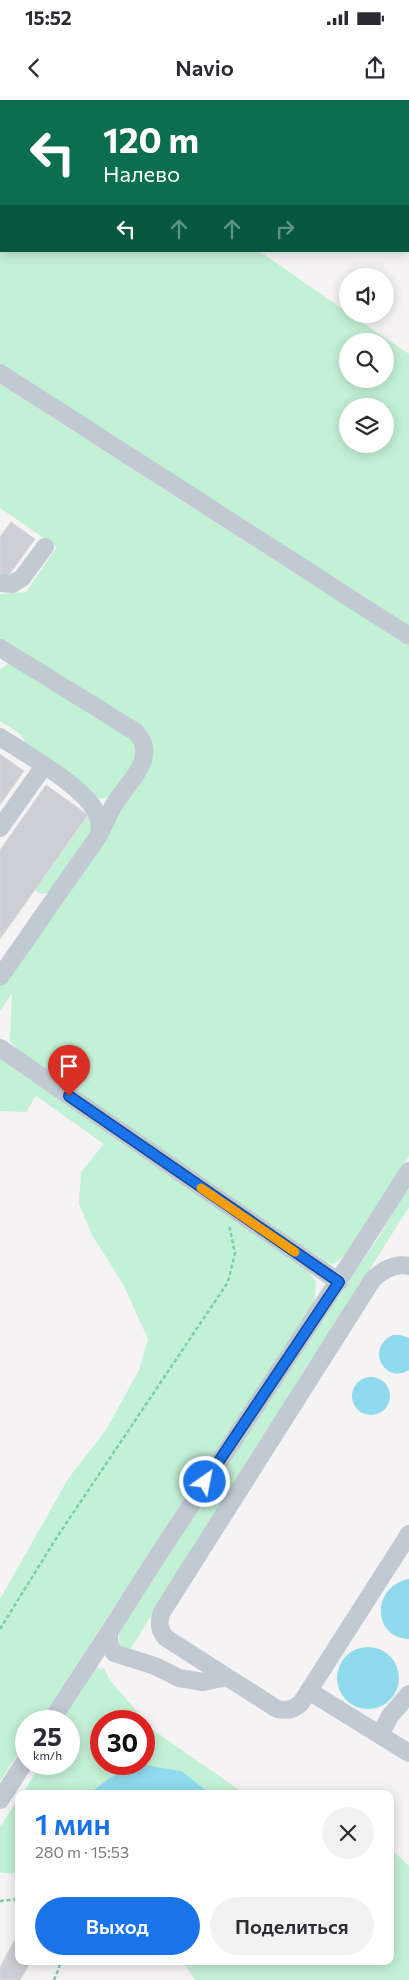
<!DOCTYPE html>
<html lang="ru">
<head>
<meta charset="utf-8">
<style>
	body { margin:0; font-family:Commissioner,sans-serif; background:#f2f2f3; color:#2b2b33; height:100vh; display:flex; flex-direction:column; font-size:19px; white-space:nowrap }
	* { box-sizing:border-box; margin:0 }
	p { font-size:16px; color:#7c7c81 }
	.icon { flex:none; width:28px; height:28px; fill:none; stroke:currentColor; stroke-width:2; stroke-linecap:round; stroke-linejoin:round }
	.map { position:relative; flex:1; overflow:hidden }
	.sheet { position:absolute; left:15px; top:1690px; width:379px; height:175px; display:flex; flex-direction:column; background:#fff; border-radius:10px; box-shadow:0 2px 12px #0003 }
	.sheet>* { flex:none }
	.hud { position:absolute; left:0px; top:0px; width:410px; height:152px; box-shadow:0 2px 12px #0003; background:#0b6e4f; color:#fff; overflow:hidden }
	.buttons { position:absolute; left:339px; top:168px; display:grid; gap:10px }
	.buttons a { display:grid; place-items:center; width:55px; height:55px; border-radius:50%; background:#fff; box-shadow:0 2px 12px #0003; font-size:25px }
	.speed { position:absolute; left:15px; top:1610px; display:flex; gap:10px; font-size:25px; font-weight:700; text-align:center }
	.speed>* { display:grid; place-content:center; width:65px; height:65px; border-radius:50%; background:#fff; box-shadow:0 2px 12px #0003; line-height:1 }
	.speed small { font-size:12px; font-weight:400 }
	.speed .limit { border:8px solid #d22; background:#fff; color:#111 }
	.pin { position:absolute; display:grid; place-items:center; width:42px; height:42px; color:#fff; margin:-51px -21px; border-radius:50% 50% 50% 0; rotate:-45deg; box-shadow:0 0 5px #0007 }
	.pin .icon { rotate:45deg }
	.me { position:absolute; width:55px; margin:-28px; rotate:33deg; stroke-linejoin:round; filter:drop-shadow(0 0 4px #0008) }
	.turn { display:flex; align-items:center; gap:18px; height:105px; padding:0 20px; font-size:22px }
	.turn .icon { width:65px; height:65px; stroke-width:2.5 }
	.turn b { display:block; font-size:35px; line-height:42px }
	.lanes { display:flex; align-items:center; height:48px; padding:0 20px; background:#0003; justify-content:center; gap:25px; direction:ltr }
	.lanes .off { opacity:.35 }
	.round { display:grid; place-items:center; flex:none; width:52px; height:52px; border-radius:26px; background:#f2f2f3 }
	.headline { display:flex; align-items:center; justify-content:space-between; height:85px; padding:0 20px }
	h1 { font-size:30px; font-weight:600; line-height:38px; color:#1a73e8 }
	.primary-button { display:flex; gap:10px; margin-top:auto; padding:10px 20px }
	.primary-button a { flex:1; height:58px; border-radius:30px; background:#1a73e8; color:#fff; font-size:20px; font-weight:600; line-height:58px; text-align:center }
	.primary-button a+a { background:#f2f2f3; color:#2b2b33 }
	.status { display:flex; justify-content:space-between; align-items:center; height:35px; padding:0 25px; background:#fff; direction:ltr }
	.status svg { height:14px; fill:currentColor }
	header { display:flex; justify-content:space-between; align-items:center; height:65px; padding:0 20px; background:#fff; font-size:22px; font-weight:600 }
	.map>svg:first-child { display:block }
</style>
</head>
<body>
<div class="status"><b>15:52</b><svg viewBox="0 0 49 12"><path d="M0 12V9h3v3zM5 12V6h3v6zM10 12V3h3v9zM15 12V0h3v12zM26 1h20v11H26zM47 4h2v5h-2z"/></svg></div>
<header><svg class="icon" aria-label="back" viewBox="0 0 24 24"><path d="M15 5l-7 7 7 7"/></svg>Navio<svg class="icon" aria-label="share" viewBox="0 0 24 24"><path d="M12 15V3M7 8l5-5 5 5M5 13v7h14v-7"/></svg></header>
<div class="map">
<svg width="409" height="1880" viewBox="0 0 409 1880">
	<rect width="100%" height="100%" fill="#f5f3f3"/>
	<path fill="#c3f1d5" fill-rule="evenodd" d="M0 0 38 1H1V151H259L347 212 348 214H350L409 254V525L149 360 0 263ZM348 241H385V279H348ZM348 306H385V344H348Z
		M0 284 258 450 409 545V1056L346 1154 334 1164 319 1161 21 955 10 941 12 893 0 911V886L149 646 0 543V494L26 492 57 447 0 408Z
		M17 563 136 642 135 664 109 697 99 699 90 694 73 674 28 646 19 633 0 621V570L6 565Z
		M89 715 95 729 50 793 41 794 35 790Z
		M0 955 305 1167 316 1182 314 1204 193 1385 40 1621H26V1642L0 1681V1499L68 1379 106 1330 139 1270 148 1239 123 1184 92 1135 79 1104 81 1072 104 1044 36 996 26 1012 0 1011Z
		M409 1086V1107L128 1553 120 1549 118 1533 253 1321 378 1138Z
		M104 1568 109 1579 153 1630 245 1694H211L181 1671 108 1679 89 1694H68L52 1691 50 1694H22L41 1664H69V1621H62L74 1597 92 1569ZM101 1621H144V1664H101Z
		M19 1698V1774L2 1773 0 1772V1727Z
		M390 1748 409 1766V1880H195L183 1861H390Z"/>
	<path fill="#90daee" d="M393 1235H400L409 1238V1270C384 1285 365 1247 393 1235Z
		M352 1296a19 19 0 1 1 38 0a19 19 0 1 1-38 0Z
		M409 1479V1539C372 1538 371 1486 409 1479Z
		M337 1578a31 31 0 1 1 62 0a31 31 0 1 1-62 0Z
		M139 1664 181 1671 211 1694H89L108 1679Z"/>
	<path fill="#cdcfd5" stroke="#d7d9de" d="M11 422 35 439 7 478 0 473V437Z
		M0 654 24 671 0 705Z
		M46 685 88 715 0 839V750Z
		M14 1841 19 1843V1861H31L20 1880H0V1867Z"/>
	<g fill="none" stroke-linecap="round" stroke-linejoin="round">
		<path stroke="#7ad0a6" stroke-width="2.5" stroke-dasharray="4 2.5" stroke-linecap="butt" d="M0 1529 57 1437 228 1182 235 1153 229 1125
			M0 1801 19 1799
			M54 1880 59 1868 60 1861"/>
		<path stroke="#c1cad2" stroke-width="18" d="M0 273 409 536
			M0 483 12 484 22 478 45 447
			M0 548 136 632C158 656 131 680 117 700 110 710 105 724 99 735
			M0 637C25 653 72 680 90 703 98 712 101 724 99 735L0 877
			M0 728 44 666
			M0 948 339 1182
			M409 1166C396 1163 383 1170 373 1179L162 1512C158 1522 159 1530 166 1538L277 1609C287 1611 293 1610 301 1603L409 1434
			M227 1577 203 1582 179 1578 155 1566 114 1553 109 1544V1532C207 1377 311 1226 409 1071
			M309 1591 409 1653
			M51 1621 109 1532
			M380 1635 390 1616 409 1594
			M0 1700 26 1660"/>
	</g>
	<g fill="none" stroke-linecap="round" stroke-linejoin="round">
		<defs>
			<path id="route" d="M69 996 339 1182 205 1382"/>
		</defs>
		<use href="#route" stroke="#114b97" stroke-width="12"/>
		<use href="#route" stroke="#1a73e8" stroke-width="9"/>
		<path stroke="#f59e0b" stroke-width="9" d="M201 1088 295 1152"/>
	</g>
</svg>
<div class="buttons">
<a><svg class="icon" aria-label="sound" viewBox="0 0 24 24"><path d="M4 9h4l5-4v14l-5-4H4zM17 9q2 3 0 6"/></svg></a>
<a><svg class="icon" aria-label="search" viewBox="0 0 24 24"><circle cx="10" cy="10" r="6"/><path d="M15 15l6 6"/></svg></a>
<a><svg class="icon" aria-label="layers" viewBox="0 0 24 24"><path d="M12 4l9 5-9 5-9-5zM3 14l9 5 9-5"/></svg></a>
</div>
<div class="speed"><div>25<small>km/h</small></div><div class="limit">30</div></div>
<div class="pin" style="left:69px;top:996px;background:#d93025"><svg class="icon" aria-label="arrive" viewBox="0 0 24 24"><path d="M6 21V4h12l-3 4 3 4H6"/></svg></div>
<svg class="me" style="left:205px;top:1382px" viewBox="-20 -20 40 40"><circle r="17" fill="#1a73e8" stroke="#fff" stroke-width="3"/><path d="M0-11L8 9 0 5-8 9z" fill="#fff"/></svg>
<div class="hud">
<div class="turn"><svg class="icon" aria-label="left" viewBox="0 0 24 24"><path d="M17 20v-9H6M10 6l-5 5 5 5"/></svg><div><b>120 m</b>Налево</div></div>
<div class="lanes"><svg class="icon" aria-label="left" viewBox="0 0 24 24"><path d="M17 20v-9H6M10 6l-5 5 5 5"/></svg><svg class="icon off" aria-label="ahead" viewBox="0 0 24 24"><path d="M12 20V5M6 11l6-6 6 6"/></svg><svg class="icon off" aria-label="ahead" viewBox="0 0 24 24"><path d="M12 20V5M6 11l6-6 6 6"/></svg><svg class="icon off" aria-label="right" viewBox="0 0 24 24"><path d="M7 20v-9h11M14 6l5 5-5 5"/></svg></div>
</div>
<section class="sheet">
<div class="headline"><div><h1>1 мин</h1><p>280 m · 15:53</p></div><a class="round"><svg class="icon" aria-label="close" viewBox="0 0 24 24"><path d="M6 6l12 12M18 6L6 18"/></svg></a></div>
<div class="primary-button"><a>Выход</a><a>Поделиться</a></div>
</section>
</div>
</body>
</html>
